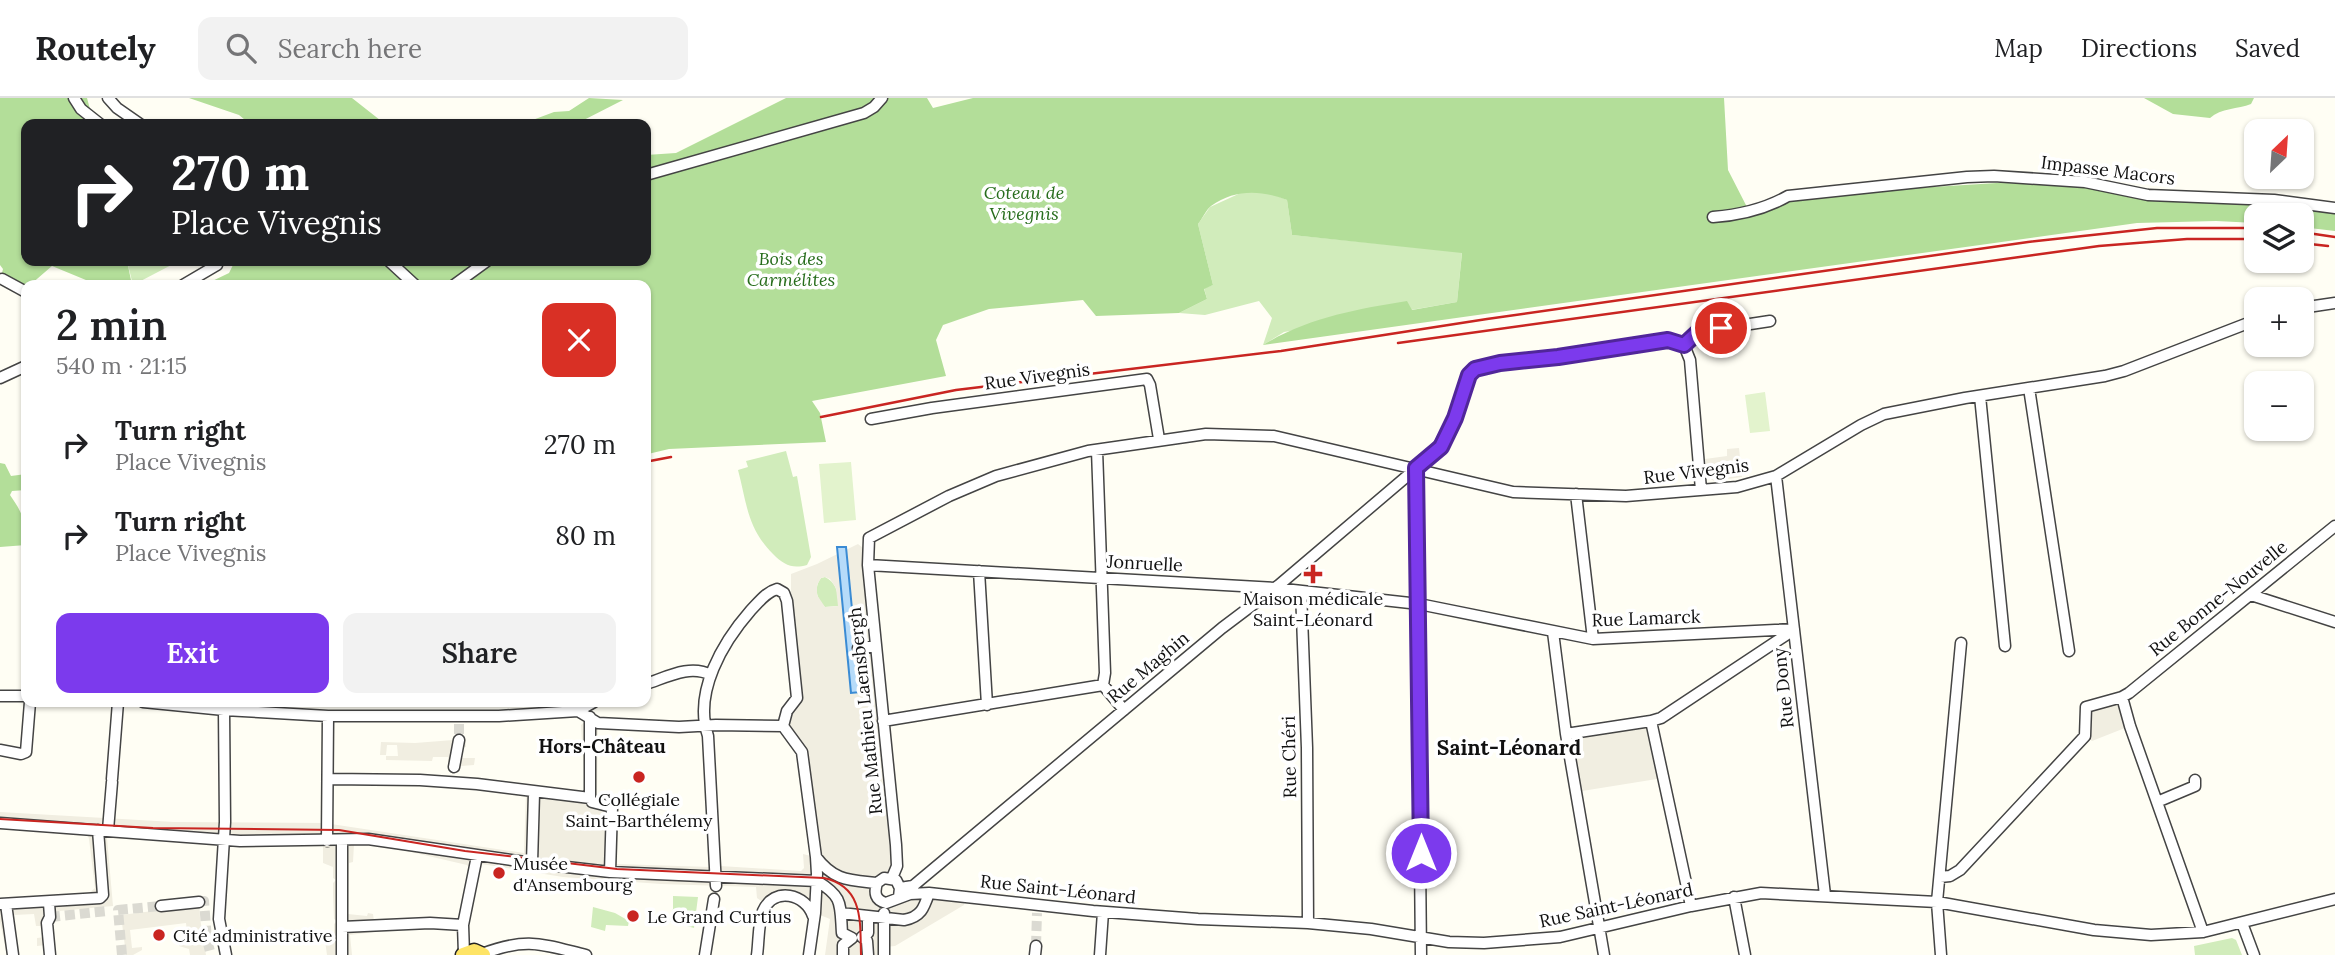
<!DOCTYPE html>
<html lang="en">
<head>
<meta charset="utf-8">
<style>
	body { margin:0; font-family:Lora,serif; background:#f2f2f2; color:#202124; height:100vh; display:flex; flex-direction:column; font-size:26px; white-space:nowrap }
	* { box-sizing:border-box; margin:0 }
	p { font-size:23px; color:#757577 }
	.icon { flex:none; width:38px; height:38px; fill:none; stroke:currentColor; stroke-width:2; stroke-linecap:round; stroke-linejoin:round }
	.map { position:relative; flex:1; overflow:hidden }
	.panel { position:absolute; left:21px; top:182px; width:630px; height:427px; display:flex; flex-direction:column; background:#fff; border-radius:14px; box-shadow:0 2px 5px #0004 }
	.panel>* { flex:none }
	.hud { position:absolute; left:21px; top:21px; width:630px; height:147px; border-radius:14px; box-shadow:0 2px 5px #0004; background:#202124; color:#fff; overflow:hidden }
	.needle { width:46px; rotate:25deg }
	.buttons { position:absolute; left:2244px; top:21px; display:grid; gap:14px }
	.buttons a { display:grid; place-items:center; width:70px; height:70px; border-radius:14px; background:#fff; box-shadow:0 2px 5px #0004; font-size:35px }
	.pin { position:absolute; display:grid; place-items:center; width:60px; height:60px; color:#fff; margin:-30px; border:4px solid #fff; border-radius:50%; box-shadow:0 2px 7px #0007 }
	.me { position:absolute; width:77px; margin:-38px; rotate:0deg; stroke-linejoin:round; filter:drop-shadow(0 0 5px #0008) }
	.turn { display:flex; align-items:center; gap:24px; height:147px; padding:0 35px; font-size:32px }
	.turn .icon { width:91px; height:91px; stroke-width:2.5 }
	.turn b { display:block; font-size:49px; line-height:60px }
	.round { display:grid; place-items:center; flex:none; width:74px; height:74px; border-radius:14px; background:#f2f2f2 }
	.overview { display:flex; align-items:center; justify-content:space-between; height:119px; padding:0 35px }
	h1 { font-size:42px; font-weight:600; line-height:52px }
	.primary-button { display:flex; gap:14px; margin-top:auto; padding:14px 35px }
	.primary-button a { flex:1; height:80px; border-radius:14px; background:#7c3aed; color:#fff; font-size:28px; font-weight:600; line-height:80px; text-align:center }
	.primary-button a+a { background:#f2f2f2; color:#202124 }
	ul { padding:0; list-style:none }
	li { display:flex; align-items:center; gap:21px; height:91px; padding:0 35px }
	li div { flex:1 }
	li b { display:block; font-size:26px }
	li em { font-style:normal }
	header { display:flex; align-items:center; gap:42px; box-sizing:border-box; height:98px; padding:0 35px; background:#fff; border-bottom:2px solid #e0e0e0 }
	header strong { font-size:33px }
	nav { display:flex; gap:38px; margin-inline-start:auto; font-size:24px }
	.search { width:490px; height:63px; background:#f2f2f2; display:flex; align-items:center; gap:18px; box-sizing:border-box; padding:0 24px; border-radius:14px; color:#757577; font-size:26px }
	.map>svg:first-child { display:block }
</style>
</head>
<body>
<header>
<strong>Routely</strong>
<div class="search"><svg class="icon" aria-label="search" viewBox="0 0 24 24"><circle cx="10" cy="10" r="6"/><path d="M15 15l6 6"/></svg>Search here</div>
<nav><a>Map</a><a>Directions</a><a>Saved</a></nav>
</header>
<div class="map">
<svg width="2335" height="857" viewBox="0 0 2335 857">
	<rect width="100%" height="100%" fill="#fffef4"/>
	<path fill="#d1ecbb" d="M1245 93 1270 95 1287 102 1292 137 1462 154 1457 204 1284 234 1263 247 1272 220 1259 203 1205 217 1179 215 1207 201 1204 190 1213 187 1198 126 1210 109Z
		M127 163H179L133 187Z
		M786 353 793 379 797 378 811 459 807 467C792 471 784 467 773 456 747 430 747 406 738 372L748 369 746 363Z
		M825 479C836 484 839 496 838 508L825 509C816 501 814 489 821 480Z
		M673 798 698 799 694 830 668 823 673 811Z
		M593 809 615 815 629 823 628 828 606 827 605 833 591 829Z
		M2232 840 2236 842 2242 857H2195L2194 848Z"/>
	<path fill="#b3de99" d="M0 0H87L94 26H26V163H127L132 187H98L52 168 30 187H26V192L0 183 3 171 0 167Z
		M189 0H352L385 26H250L239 17Z
		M589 0 623 2 576 26H522L554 14 569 13Z
		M786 0H927L933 10 973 0H1724L1728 72 1749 113 1788 98 1997 85 2074 86 2335 115V133L2301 129V117H2256V125L2216 123 2137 125 1263 247C1307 220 1357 211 1407 203L1412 212 1457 204 1462 155 1292 137 1287 102C1261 92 1235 91 1211 108 1206 112 1202 121 1198 126L1213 187 1204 191 1207 201 1179 215 1096 218 1083 202 989 211 943 227 936 242 946 278 812 303 820 315 826 344 669 351 648 356 646 355V187H204L229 175 235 163H646V57L676 55Z
		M2144 0H2254L2251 6C2238 11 2221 10 2210 20L2173 16Z
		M0 365 5 366 11 378 26 376V392L12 393 10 397C23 416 26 423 26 447L0 449Z"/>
	<path fill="#e3f3cd" d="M1765 294 1770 333 1750 335 1745 297Z
		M851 364 856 422 824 425 819 366Z"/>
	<path fill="#f1eee1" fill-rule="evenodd" d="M1739 350 1742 379 1714 383 1709 380 1705 361 1727 358V351Z
		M858 446 863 450 896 768 884 780 877 800H965L964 807 895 848 884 849V857H825L830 821 815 815 795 798 767 807 757 800 756 789 661 786 563 779 481 766 461 852 458 850V831L430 827 350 837 352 857H327L325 842 334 839V826L337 823 334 821 333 797V785L336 782 333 780V769L323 765V748H316V746L233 748 210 744 107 740 113 808 59 813V821L51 822 46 847 37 848V840L45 839 44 828H36L34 816 14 817 17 857H7L0 824V802L89 795 95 790 89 741 87 735 41 732H0V714L174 724 327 725 332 678 585 693 581 627 590 619 598 625 597 699H613V703H619L617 766 710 769 708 638 714 639 720 768 801 773 804 770 803 756 815 759 807 661 788 630 789 616 799 602 791 502V476L817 466ZM825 479 830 481 836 490 838 508 825 509 817 497V487L821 480ZM334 686 435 687 526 695 524 755 331 726 332 688ZM372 745 467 767 470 771 459 822 374 823 373 816 368 815 367 818 348 816 349 765 353 764 354 746Z
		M2122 599 2130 628 2092 643 2085 638 2086 609Z
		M1651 623 1663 680 1576 694 1566 636Z
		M466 641V649H461V660H475L474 667 448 669V659H433L432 663 386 662V658H398L397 647H387L386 657H380L381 644 415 645Z
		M199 799 200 820 206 857H190L189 851 179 848V845L188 843 186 825 130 832 132 850 142 849V852L133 857H126L121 817 161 812V803Z"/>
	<path fill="#b6dbf9" stroke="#3a8bd4" stroke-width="2" d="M837 449H846L860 594 851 595Z"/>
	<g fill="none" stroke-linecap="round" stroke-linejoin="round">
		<path stroke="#dbdad2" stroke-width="10" stroke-dasharray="10 5" stroke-linecap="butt" d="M459 626V642
			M199 804 204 803 207 842 211 857
			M50 819 107 813
			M1036 848 1037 815
			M122 857 118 812 161 808"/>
		<defs>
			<path id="minor" d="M74 0 81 11 100 26
				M108 0 117 10 140 26
				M646 77 864 15 874 9 882 0
				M1713 119C1740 117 1765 111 1788 98L1967 79 1994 78 2085 84 2148 97 2274 102 2335 110
				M389 163 415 187
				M2 181 26 194
				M183 187 217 167 218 163
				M454 187 487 163
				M2301 210 2335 205
				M1684 247 1690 262 1701 392
				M1684 247 1698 234 1770 223
				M0 280 26 268
				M2029 290 2069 553
				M1980 298 2005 548
				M871 321 932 310 1147 281 1150 287 1159 341
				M1097 352 1105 575 1103 587
				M1416 370 1421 857
				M1776 378 1825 797
				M1576 396 1593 541
				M868 467 1275 490 1419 506 1593 541 1794 531
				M979 473 987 607
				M1301 493 1307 650 1308 825
				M2251 497 2335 524
				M1553 534 1566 636 1604 857
				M858 550 876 548
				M646 586C667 579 690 566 711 577
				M1103 587 1124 612
				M0 598H26
				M2122 599 2130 628 2203 834
				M143 604 224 612 328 618H499L578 613 598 625 679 629 716 627 783 628
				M224 612 225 724 219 821 226 857
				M578 613 594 604
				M590 619V700
				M883 623 1103 587
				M1651 623 1661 620 1792 533
				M1566 636 1651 623 1691 808
				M0 652 21 656 26 654 30 604
				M454 669 459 642
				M112 681 118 604
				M329 681 420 682 477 686 590 700 592 704 612 709 610 774
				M2157 704 2195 688V682
				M0 725 240 743 368 741 532 765 610 774 817 783C843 799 840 805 842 835L852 840 843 847V857
				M98 732 103 797 100 800
				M108 732 112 684
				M342 742V857
				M327 743 328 618
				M816 759C834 783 849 782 877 785
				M532 765 534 695
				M1940 779 1950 778 1960 772 2085 638 2086 609 2122 599 2129 595 2335 428
				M892 780 897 768 896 747 868 467 869 440 949 398 996 378 1088 353 1206 336 1274 338 1513 394 1626 398 1737 389 1776 378 1861 327 1884 316 1965 300 2105 278 2124 273 2256 222
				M716 788 708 638C693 594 723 544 751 512 759 504 766 494 777 491L784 495 787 503 797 600 787 613 783 628 802 654 816 759 817 776 815 815 809 857
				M900 790 913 788 1222 530 1279 487 1426 362C1451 339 1459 308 1469 277L1475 271 1500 265 1558 259 1668 241 1684 247
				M899 799 900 790 896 782 884 780 877 785C874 795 875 802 886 805L910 796 929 795 1093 813 1198 821 1308 825 1371 831 1449 844 1484 845 1560 839 1691 808 1761 795 1937 804 2094 832 2151 837 2203 834 2335 801
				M1734 799 1745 857
				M49 805 50 819 47 825 50 857
				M0 806 100 800
				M6 806 13 857
				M161 808 199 804
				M841 815 904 822C921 819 924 810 929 795
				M868 818V835L862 839 867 843 868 857
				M2242 825 2254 857
				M342 829 430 825 463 827
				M464 856 463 827 477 758
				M482 856C527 839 541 846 586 857
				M705 857 714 801
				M757 857C759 843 758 825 763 813 774 788 806 796 813 818
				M884 857V815
				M1035 857 1036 848
				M1100 857 1103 814
				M1941 857 1937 804 1961 545"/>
			<path id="major" d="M463 857 474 853 483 857"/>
		</defs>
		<use href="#minor" stroke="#444" stroke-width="13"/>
		<use href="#major" stroke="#222" stroke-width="17"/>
		<use href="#minor" stroke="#fff" stroke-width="10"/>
		<use href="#major" stroke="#fee466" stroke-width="14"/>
		<path stroke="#c92521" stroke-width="2" d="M0 721 153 730 339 732 465 753 617 771 824 780C864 789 860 824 861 857"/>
		<path stroke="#c92521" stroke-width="2.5" d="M2301 134 2335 139
			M2301 145 2328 148
			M1398 245 2099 148 2187 141H2256
			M821 319 956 292 1281 253 1487 221 2028 144 2157 130H2256
			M650 363 671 359"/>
	</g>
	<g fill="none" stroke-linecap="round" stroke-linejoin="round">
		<defs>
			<path id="route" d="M1421 755 1416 370 1441 349 1455 320 1469 277 1475 271 1500 265 1558 259 1668 242 1684 247 1698 234 1721 230"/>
		</defs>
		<use href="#route" stroke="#51269a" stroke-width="18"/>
		<use href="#route" stroke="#7c3aed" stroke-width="12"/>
	</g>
	<g fill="#c92521" stroke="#fff" stroke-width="2.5">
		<path d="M1309.5 465.5h7v7h7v7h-7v7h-7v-7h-7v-7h7z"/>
		<circle cx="639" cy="679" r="7"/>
		<circle cx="499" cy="775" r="7"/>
		<circle cx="633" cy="818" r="7"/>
		<circle cx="159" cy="837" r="7"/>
	</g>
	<g text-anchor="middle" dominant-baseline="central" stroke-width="7" stroke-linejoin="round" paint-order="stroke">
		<g font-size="18" fill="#111" stroke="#fff">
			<text transform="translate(2108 72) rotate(7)">Impasse Macors</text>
			<text transform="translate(1037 278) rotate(-8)">Rue Vivegnis</text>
			<text transform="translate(1696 373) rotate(-7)">Rue Vivegnis</text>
			<text transform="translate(1145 465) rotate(3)">Jonruelle</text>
			<text transform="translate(2218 500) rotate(-39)">Rue Bonne-Nouvelle</text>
			<text transform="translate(1646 520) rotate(-2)">Rue Lamarck</text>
			<text transform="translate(1148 569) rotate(-40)">Rue Maghin</text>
			<text transform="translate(1783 590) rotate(-96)">Rue Dony</text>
			<text transform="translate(865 613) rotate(-96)">Rue Mathieu Laensbergh</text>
			<text transform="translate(1289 659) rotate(-91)">Rue Chéri</text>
			<text transform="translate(1058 791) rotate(6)">Rue Saint-Léonard</text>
			<text transform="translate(1616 807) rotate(-12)">Rue Saint-Léonard</text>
		</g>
		<g font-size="18" font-style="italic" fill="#276d1c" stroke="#fff">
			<text x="1024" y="94">Coteau de<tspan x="1024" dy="21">Vivegnis</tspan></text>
			<text x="791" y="160">Bois des<tspan x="791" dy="21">Carmélites</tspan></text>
		</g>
		<g font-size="18" fill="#111" stroke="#fff" text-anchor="start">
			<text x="1313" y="500" text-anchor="middle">Maison médicale<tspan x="1313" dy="21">Saint-Léonard</tspan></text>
			<text x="639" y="701" text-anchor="middle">Collégiale<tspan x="639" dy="21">Saint-Barthélemy</tspan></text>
			<text x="513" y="765">Musée<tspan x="513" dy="21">d'Ansembourg</tspan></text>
			<text x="647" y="818">Le Grand Curtius</text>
			<text x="173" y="837">Cité administrative</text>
		</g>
		<g font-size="19" font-weight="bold" fill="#111" stroke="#fff">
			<text x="602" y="648">Hors-Château</text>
		</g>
		<g font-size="21" font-weight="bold" fill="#111" stroke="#fff">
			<text x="1509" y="649">Saint-Léonard</text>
		</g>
	</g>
</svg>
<div class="buttons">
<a><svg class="needle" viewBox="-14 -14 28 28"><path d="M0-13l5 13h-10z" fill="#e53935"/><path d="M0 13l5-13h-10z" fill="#757577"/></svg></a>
<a><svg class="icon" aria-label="layers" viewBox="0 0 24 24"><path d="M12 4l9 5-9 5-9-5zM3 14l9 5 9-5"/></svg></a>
<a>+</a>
<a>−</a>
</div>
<div class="pin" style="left:1721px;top:230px;background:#d93025"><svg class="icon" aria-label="arrive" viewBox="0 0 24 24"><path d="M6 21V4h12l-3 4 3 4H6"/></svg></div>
<svg class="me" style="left:1421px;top:755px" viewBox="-20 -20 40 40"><circle r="17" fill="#7c3aed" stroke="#fff" stroke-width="3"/><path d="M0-11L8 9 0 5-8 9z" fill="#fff"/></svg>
<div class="hud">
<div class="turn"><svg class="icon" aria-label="right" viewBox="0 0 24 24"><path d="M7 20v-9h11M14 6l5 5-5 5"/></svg><div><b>270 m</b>Place Vivegnis</div></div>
</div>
<section class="panel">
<div class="overview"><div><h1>2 min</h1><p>540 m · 21:15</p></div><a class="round" style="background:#d93025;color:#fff"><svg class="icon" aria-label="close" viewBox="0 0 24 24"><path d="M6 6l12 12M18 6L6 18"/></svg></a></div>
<ul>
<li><svg class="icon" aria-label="right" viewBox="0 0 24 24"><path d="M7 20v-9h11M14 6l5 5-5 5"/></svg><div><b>Turn right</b><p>Place Vivegnis</p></div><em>270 m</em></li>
<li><svg class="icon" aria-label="right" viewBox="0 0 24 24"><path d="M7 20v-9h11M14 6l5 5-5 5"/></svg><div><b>Turn right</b><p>Place Vivegnis</p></div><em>80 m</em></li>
</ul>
<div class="primary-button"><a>Exit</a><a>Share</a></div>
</section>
</div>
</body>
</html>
